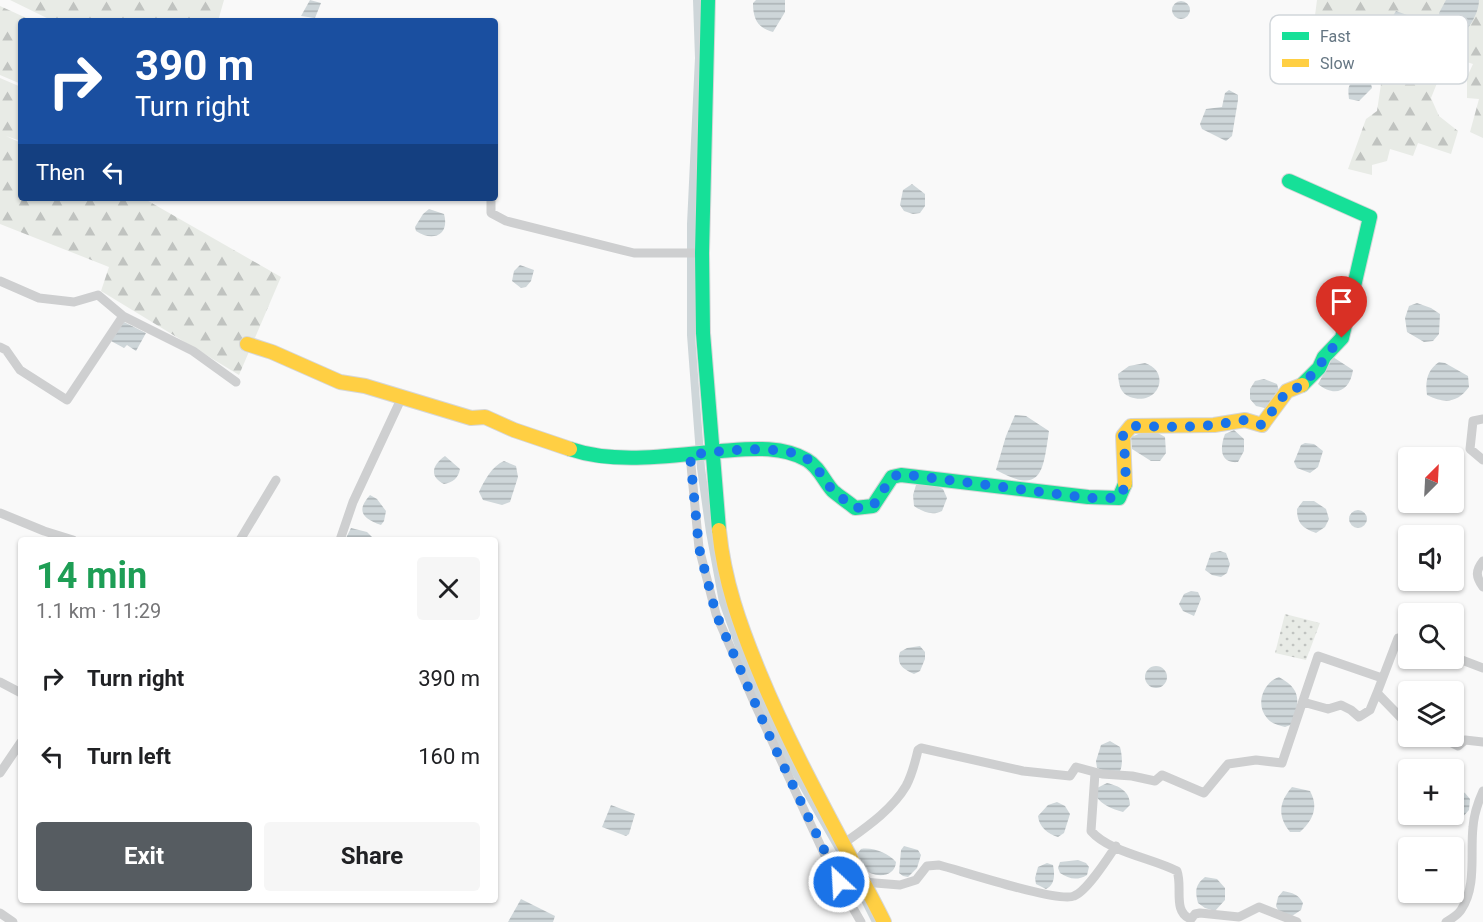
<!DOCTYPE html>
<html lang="en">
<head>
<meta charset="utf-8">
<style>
	body { margin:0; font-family:Roboto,sans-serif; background:#f6f6f6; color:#202124; height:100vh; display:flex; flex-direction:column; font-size:22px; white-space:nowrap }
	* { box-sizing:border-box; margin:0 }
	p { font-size:20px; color:#757577 }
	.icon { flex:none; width:33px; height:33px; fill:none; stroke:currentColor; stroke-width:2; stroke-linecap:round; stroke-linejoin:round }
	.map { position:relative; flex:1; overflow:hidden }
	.drawer { position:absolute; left:18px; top:537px; width:480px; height:366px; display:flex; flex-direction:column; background:#fff; border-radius:6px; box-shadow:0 2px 4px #0004 }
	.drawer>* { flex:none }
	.hud { position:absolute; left:18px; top:18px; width:480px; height:183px; border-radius:6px; box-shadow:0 2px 4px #0004; background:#1a4fa0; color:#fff; overflow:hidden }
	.needle { width:39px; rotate:24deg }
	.tools { position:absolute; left:1398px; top:447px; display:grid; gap:12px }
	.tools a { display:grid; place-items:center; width:66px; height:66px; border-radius:6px; background:#fff; box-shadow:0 2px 4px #0004; font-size:30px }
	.pin { position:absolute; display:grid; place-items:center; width:51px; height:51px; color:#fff; margin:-62px -26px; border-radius:50% 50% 50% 0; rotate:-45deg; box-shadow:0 0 6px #0007 }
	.pin .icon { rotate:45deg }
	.me { position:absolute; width:66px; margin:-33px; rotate:335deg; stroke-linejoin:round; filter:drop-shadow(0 0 4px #0008) }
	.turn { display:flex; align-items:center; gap:21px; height:126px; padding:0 18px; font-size:27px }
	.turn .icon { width:78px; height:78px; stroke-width:2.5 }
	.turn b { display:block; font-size:42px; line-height:51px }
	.then { display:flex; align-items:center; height:57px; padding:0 18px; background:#0003; gap:12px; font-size:22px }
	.round { display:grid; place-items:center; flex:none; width:63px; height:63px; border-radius:6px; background:#f6f6f6 }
	.headline { display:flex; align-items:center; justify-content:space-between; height:102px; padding:0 18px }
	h1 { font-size:36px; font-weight:700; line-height:45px; color:#1e9e55 }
	.cta { display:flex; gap:12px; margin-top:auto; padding:12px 18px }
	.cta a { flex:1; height:69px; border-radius:6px; background:#565c61; color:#fff; font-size:24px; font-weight:700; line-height:69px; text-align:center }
	.cta a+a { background:#f6f6f6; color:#202124 }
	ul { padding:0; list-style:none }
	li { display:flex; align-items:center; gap:18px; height:78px; padding:0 18px }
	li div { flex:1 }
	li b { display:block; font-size:22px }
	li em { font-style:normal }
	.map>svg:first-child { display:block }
</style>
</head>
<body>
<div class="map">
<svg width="1483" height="922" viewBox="0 0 1483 922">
	<defs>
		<pattern id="grass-dots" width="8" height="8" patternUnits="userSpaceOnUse" patternTransform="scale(1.5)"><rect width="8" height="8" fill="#e8ebe6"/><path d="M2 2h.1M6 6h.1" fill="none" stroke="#c0c3c0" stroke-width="1.8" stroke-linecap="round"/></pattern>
		<pattern id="forest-firs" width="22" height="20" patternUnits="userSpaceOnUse" patternTransform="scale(1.5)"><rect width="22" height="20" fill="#e8ebe6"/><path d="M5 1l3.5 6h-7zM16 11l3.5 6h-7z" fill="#c0c3c0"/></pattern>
		<pattern id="water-rules" width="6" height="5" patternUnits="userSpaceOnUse" patternTransform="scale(1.5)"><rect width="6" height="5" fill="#ced6d9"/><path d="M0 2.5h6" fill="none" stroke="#abb2b5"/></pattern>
	</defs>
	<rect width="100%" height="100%" fill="#f9f9f9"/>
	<path fill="url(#grass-dots)" d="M1285 614 1320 623 1306 660 1275 653Z"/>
	<path fill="url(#forest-firs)" d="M10 0H224L218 21H53Z
		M1317 0H1483V138L1470 132 1479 99 1467 98V77L1473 64 1448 56 1431 98 1439 116 1458 131 1451 154 1418 143 1413 156 1390 149 1387 161 1372 165V175L1348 169 1366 119 1377 111 1381 84 1357 67 1368 44 1338 30 1328 52 1303 46 1314 23Z
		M0 6 33 21H21V84L0 75Z
		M0 78 21 87V141L6 136 21 143V198H143L281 277 239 375 101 291 109 267 0 224Z"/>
	<path fill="url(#water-rules)" d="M310 0 321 3 315 18 301 16Z
		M756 0H785V12L773 32C757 28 753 18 753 3Z
		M1446 0H1479C1479 14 1468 30 1458 39 1447 33 1442 25 1439 13Z
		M1172 10a9 9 0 1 1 18 0a9 9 0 1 1-18 0Z
		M1396 11 1407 15 1415 22 1416 35 1411 42 1399 41 1390 34 1389 22Z
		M1357 79 1371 84 1372 88 1359 101 1349 99C1348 89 1347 84 1357 79Z
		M1229 90 1238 95V100L1232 136 1226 141 1202 129 1200 124 1206 109 1222 107 1225 93Z
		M912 184 925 194V206L920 213 913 214 904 211 900 205 903 190Z
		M429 209 444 214C450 236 432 242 416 231L415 227 423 214Z
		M520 265 534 270 531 281 526 287 521 288 512 281 514 271Z
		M1417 303 1431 308 1440 314 1439 334 1433 341 1424 342 1407 332 1405 318 1409 306Z
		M124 322 146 333 136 351 127 345 124 348 111 341Z
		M1333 357 1353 370C1350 391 1335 398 1318 384Z
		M1439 362 1445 363 1468 376 1469 387C1457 403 1445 404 1427 395 1425 382 1427 370 1439 362Z
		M1145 363C1172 372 1158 407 1130 397 1120 393 1119 385 1118 374L1129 366Z
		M1264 379 1277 384 1279 391 1271 405 1265 408 1256 406 1250 399V389L1255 381Z
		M1015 415 1026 416 1049 431C1043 470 1043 496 996 470L1006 436Z
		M1151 429 1165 437 1166 453 1160 461H1151L1132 449 1131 437Z
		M1234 430 1244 439V451L1238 462C1219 464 1220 447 1225 434Z
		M1305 443 1314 444 1323 451 1318 467 1310 473 1297 468 1294 462 1301 445Z
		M445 456 460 469C458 479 453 482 444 484 429 477 432 465 445 456Z
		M504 461 516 466 518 477 510 502 502 505 483 500 479 492C484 481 492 466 504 461Z
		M932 484 943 489 947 498 942 511C932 516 923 512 914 506L913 495 916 485Z
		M370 495 377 499 386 511 384 521 381 525C362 518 356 511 370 495Z
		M1303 501H1314L1326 509 1329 519 1325 527 1316 533C1303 528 1297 524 1297 509Z
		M1349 519a9 9 0 1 1 18 0a9 9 0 1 1-18 0Z
		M351 528 367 532 375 540H345Z
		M1220 551 1226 553 1230 564 1227 573 1221 577 1212 575 1205 570 1211 553Z
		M1191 591 1198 592 1201 599 1194 616 1183 611 1179 604 1184 594Z
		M920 646 925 652V659L920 671 914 674C903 669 896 665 900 652L907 648Z
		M1145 677a11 11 0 1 1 22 0a11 11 0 1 1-22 0Z
		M1279 677C1302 690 1299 700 1293 724L1285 727C1279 725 1271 724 1267 718 1255 705 1263 682 1279 677Z
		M1110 741 1120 747C1122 754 1123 765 1120 771L1112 774 1097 768 1096 761 1101 745Z
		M1107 783C1119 786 1130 791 1130 805L1123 812C1112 809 1102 805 1096 796L1097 788Z
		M1292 787 1310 791C1319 807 1313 820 1300 832H1290C1278 817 1278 803 1292 787Z
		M1454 788 1465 793 1470 799 1469 810 1460 820H1452L1445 815 1454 814Z
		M1057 802 1065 806 1070 814 1064 833 1058 837C1048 834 1039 827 1038 816L1048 805Z
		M611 805 635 814 629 834 626 836 602 827Z
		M904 846 918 850 921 855 917 868 908 877 903 876 899 873 901 850Z
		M861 849C873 847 888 853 896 862 895 879 872 878 863 868 860 864 859 859 857 854Z
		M1078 860 1086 863 1089 867 1087 875C1077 881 1069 879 1060 873L1058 868 1060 862Z
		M1047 863 1053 865C1055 874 1055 885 1046 889L1036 884 1035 878 1038 867Z
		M1205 877 1217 879 1225 888V900L1215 911 1205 908 1198 903C1195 891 1195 885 1205 877Z
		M1283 891C1293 893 1298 894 1303 903L1301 910 1292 916 1280 914 1276 906 1278 897Z
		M521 899 555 916 553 922H508Z"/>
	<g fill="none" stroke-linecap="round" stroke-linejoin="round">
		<path stroke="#ced6d9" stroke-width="8" d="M697 0 699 58 691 224V335L701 468 710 532 723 602 757 696 780 745 841 852
			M860 890 876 922"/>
		<defs>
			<path id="fast" d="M708 0 702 253 703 333 719 530
				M1289 181 1370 217 1342 338 1324 357 1319 368 1302 385
				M570 449C617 465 672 455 721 451 749 449 781 445 807 460 819 467 824 481 833 491 840 497 848 502 855 508L873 506 892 477 901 475 1088 497 1119 498 1125 484"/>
			<path id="slow" d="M247 344 272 352 340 382 365 386 471 418 485 417 514 430 570 449
				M1125 484 1123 436 1131 426 1214 425 1245 420 1262 425 1287 391 1302 385
				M719 530C724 581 740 626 760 674 795 759 842 839 884 922"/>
		</defs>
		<use href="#fast" stroke="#d5d6d7" stroke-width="16"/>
		<use href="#slow" stroke="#d5d6d7" stroke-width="16"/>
		<path stroke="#cecfd0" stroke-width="9" d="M491 198V213L506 221 634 253H702
			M0 281 39 298 74 302 98 295 123 316 193 351 236 382
			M0 347 6 350 20 370 67 400 123 316
			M1483 419 1473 421 1470 449 1483 460
			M690 455 699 548 716 614 754 702 835 877 861 922
			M0 513 44 531 73 540
			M240 540 276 480
			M340 540 353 502 402 397
			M1483 561C1475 571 1476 577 1483 587
			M1454 657 1483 668
			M0 682 21 693
			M1377 693 1398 638 1408 641
			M1303 702 1328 709 1341 705 1351 710 1359 717 1370 710 1377 693 1408 725
			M1438 736 1458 746 1465 740 1483 742
			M0 773 21 742
			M1095 773 1091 831C1109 852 1152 858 1177 871 1183 887 1172 912 1191 919L1195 914 1200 913 1239 917 1259 907 1297 922
			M843 844C865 828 892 810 906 786 912 775 915 763 918 750L921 748 1023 771 1070 776 1076 767 1102 774 1132 776 1155 781 1162 775 1204 793 1228 764 1256 760 1282 763 1318 656 1382 678
			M863 882 900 885 916 880 927 866 939 865C962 871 1058 903 1074 896 1087 891 1108 858 1116 846
			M0 913 13 922
			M1446 922C1451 919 1458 915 1461 910 1477 887 1470 853 1473 827 1474 814 1478 802 1483 791"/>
		<use href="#fast" stroke="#16e098" stroke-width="14"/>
		<use href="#slow" stroke="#ffcf43" stroke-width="14"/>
	</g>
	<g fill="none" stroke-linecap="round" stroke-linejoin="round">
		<path stroke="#1a73e8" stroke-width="10" stroke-dasharray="0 18" d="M839 882 835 877 827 856 773 744 716 614 699 548 690 455C719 451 787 442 810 461 821 471 824 482 833 490 839 497 848 502 855 508L873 506 892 477 901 474 1088 498H1119C1130 486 1124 452 1123 435L1131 426 1182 427 1214 425 1245 420 1262 425 1287 391 1299 387 1319 368 1324 357 1342 338"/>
	</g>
	<rect x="1270" y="15" width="198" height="69" rx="9" fill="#fff" stroke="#d1d6da" stroke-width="1.5"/>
	<rect x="1282" y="32" width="27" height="8" fill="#16e098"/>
	<rect x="1282" y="59" width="27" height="8" fill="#ffcf43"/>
	<g font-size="16" fill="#657683">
		<text x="1320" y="42">Fast</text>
		<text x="1320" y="69">Slow</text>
	</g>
</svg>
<div class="tools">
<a><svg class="needle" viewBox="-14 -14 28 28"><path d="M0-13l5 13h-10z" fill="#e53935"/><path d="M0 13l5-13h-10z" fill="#757577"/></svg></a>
<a><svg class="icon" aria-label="sound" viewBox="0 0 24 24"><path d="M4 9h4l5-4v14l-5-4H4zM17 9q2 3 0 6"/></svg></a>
<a><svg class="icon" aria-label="search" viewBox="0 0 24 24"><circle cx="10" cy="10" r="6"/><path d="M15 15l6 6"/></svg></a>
<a><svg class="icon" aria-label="layers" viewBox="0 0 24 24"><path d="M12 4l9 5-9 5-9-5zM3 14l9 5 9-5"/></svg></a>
<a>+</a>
<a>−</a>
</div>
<div class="pin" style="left:1342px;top:338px;background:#d93025"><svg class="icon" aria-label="arrive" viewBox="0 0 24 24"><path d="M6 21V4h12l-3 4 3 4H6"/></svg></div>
<svg class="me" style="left:839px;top:882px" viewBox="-20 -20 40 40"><circle r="17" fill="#1a73e8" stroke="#fff" stroke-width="3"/><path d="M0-11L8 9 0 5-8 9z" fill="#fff"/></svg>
<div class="hud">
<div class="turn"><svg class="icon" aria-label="right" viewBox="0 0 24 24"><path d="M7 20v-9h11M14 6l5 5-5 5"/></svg><div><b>390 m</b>Turn right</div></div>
<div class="then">Then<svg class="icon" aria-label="left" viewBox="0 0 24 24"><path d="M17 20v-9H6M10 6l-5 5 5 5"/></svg></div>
</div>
<section class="drawer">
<div class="headline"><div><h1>14 min</h1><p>1.1 km · 11:29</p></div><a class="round"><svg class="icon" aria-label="close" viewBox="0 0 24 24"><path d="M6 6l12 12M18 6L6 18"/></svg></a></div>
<ul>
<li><svg class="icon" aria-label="right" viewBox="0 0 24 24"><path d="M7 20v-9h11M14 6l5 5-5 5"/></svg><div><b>Turn right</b></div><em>390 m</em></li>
<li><svg class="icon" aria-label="left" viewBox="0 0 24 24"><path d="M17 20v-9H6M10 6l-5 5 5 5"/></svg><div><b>Turn left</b></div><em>160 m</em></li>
</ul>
<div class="cta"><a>Exit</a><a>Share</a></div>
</section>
</div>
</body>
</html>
